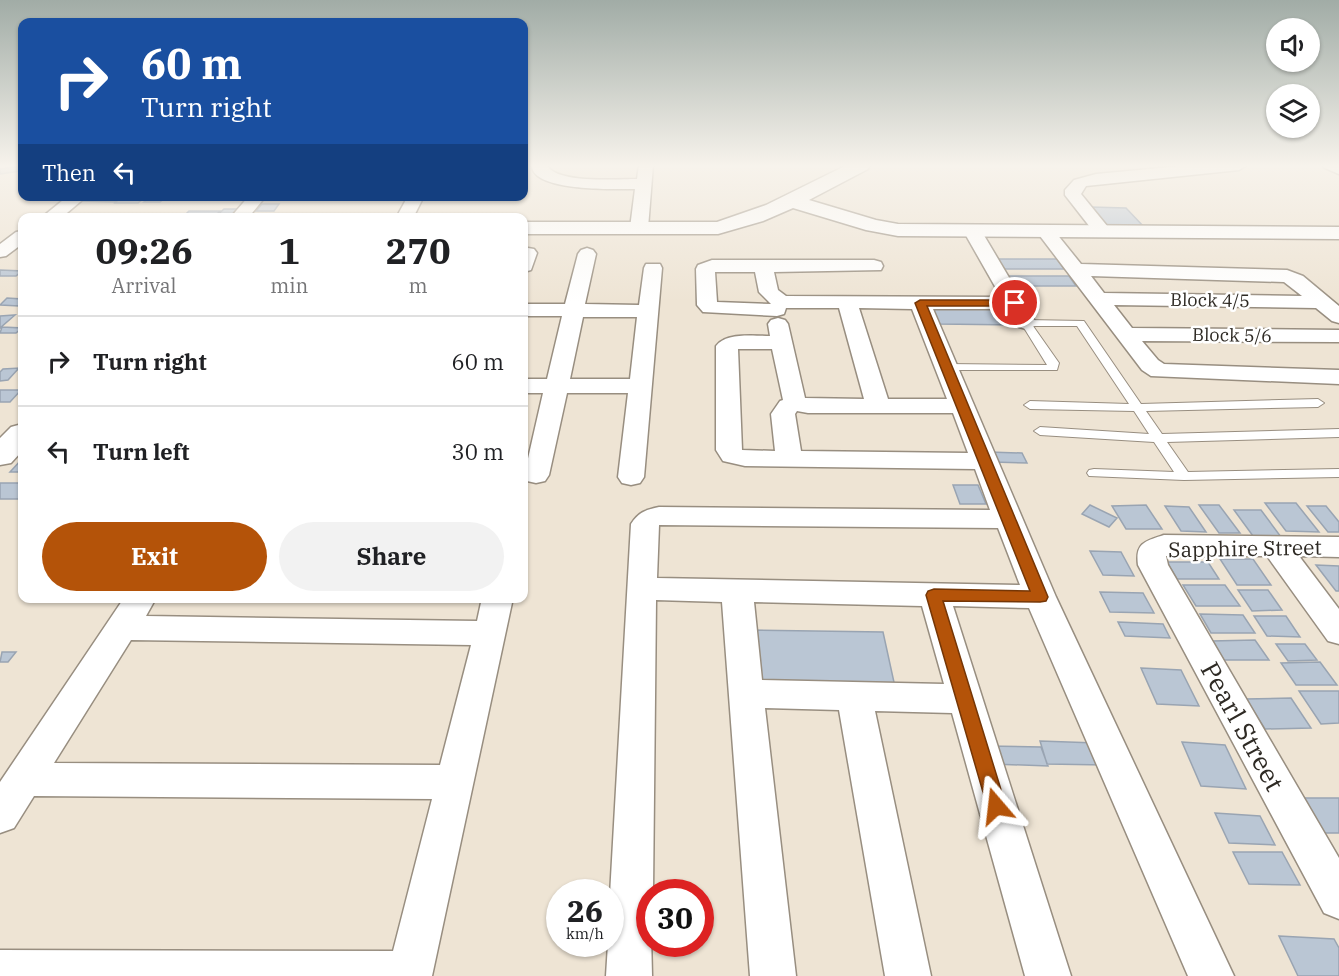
<!DOCTYPE html>
<html lang="en">
<head>
<meta charset="utf-8">
<style>
	body { margin:0; font-family:"IBM Plex Serif",serif; background:#f2f2f2; color:#202124; height:100vh; display:flex; flex-direction:column; font-size:22px; white-space:nowrap }
	* { box-sizing:border-box; margin:0 }
	p { font-size:20px; color:#757577 }
	.icon { flex:none; width:33px; height:33px; fill:none; stroke:currentColor; stroke-width:2; stroke-linecap:round; stroke-linejoin:round }
	.map { position:relative; flex:1; overflow:hidden }
	.side { position:absolute; left:18px; top:213px; width:510px; height:390px; display:flex; flex-direction:column; background:#fff; border-radius:12px; box-shadow:0 2px 4px #0004 }
	.side>* { flex:none }
	.banner { position:absolute; left:18px; top:18px; width:510px; height:183px; border-radius:12px; box-shadow:0 2px 4px #0004; background:#1a4fa0; color:#fff; overflow:hidden }
	.buttons { position:absolute; left:1266px; top:18px; display:grid; gap:12px }
	.buttons a { display:grid; place-items:center; width:54px; height:54px; border-radius:50%; background:#fff; box-shadow:0 2px 4px #0004; font-size:30px }
	.speed { position:absolute; left:546px; top:879px; display:flex; gap:12px; font-size:30px; font-weight:700; text-align:center }
	.speed>* { display:grid; place-content:center; width:78px; height:78px; border-radius:50%; background:#fff; box-shadow:0 2px 4px #0004; line-height:1 }
	.speed small { font-size:15px; font-weight:400 }
	.speed .limit { border:9px solid #d22; background:#fff; color:#111 }
	.pin { position:absolute; display:grid; place-items:center; width:51px; height:51px; color:#fff; margin:-26px; border:3px solid #fff; border-radius:50%; box-shadow:0 2px 6px #0007 }
	.me { position:absolute; width:66px; margin:-33px; rotate:343deg; stroke-linejoin:round; filter:drop-shadow(0 0 4px #0008) }
	.turn { display:flex; align-items:center; gap:21px; height:126px; padding:0 24px; font-size:27px }
	.turn .icon { width:78px; height:78px; stroke-width:2.5 }
	.turn b { display:block; font-size:42px; line-height:51px }
	.then { display:flex; align-items:center; height:57px; padding:0 24px; background:#0003; gap:12px; font-size:22px }
	.eta { display:flex; justify-content:space-evenly; align-items:center; height:102px; text-align:center }
	.eta b { font-size:36px; font-weight:800; line-height:42px }
	.button { display:flex; gap:12px; margin-top:auto; padding:12px 24px }
	.button a { flex:1; height:69px; border-radius:36px; background:#b45309; color:#fff; font-size:24px; font-weight:800; line-height:69px; text-align:center }
	.button a+a { background:#f2f2f2; color:#202124 }
	ul { padding:0; list-style:none }
	li { display:flex; align-items:center; gap:18px; height:90px; padding:0 24px; border-top:2px solid #e0e0e0 }
	li div { flex:1 }
	li b { display:block; font-size:22px }
	li em { font-style:normal }
	.map>svg:first-child { display:block }
</style>
</head>
<body>
<div class="map">
<svg width="1339" height="976" viewBox="0 0 1339 976">
	<rect width="100%" height="100%" fill="#eee4d4"/>
	<path fill="#bac6d4" stroke="#99a4b2" stroke-width="1.5" d="M20 166V171L0 174V169Z
		M89 196H121L114 202 82 201Z
		M122 196H146L138 203H115Z
		M151 196H167L160 202H144Z
		M331 196H358L355 200H328Z
		M262 204H279L274 211H256Z
		M1091 207 1126 208 1144 227H1108Z
		M224 209H239L230 218H214Z
		M189 211H220L213 218H182Z
		M997 259H1057L1064 269H1003Z
		M0 270 22 271 16 276H0Z
		M1008 276H1069L1076 286H1014Z
		M7 298 22 299V303L19 306 0 305Z
		M931 306 1011 307 1022 325 939 324Z
		M15 315 0 328V316Z
		M2 327 22 328 16 333H0Z
		M19 368 8 380 0 381V372L3 369Z
		M0 390H21L10 402H0Z
		M989 452 1022 453 1027 463 993 462Z
		M22 459V472H10Z
		M0 483H22V499H0Z
		M953 485H978L986 504H960Z
		M1265 503H1296L1319 532 1286 531Z
		M1090 505 1117 518 1109 527 1082 514Z
		M1146 505 1162 529H1126L1112 506Z
		M1199 505H1219L1240 533H1219Z
		M1165 506 1189 507 1206 532 1181 531Z
		M1307 506H1326L1339 522V532H1328Z
		M1234 510H1261L1281 537 1253 536Z
		M1090 551 1121 552 1134 576 1103 575Z
		M1220 559H1253L1271 585H1237Z
		M1167 562H1208L1219 579H1177Z
		M1316 565 1339 566V591H1336Z
		M1183 585H1225L1240 606H1196Z
		M1238 590H1268L1282 610 1252 611Z
		M1100 592 1143 593 1154 613 1110 612Z
		M1200 614 1243 615 1255 633H1211Z
		M1254 616H1286L1300 637 1267 636Z
		M1118 622 1163 624 1170 638 1125 636Z
		M752 630 883 632 897 696 756 693Z
		M1255 640 1269 660H1224L1212 641Z
		M1276 644H1305L1317 660 1288 661Z
		M2 652H16L8 662H0Z
		M1320 662 1337 685H1296L1281 663Z
		M1141 668 1181 670 1199 706 1157 704Z
		M1299 691H1339V723L1321 724Z
		M1291 698 1311 728 1265 729 1246 699Z
		M1040 741 1096 743 1105 765 1047 764Z
		M1182 742 1225 745 1246 789 1201 786Z
		M987 746 1041 747 1048 766 993 764Z
		M1302 798H1339V833H1324Z
		M1215 813 1260 816 1275 845 1229 843Z
		M1233 852H1282L1300 885 1249 884Z
		M1279 936 1334 939 1339 948V976H1298Z"/>
	<g fill="none" stroke-linecap="round" stroke-linejoin="round">
		<defs>
			<path id="lane" d="M193 196H202L196 200H193Z
				M1026 320 1084 321 1141 404 1318 399 1324 403 1318 407 1146 411 1162 434 1339 429V437L1167 442 1188 472 1339 469V477L1184 480 1089 476 1087 473 1089 470 1094 469 1174 472 1154 442 1040 435 1034 431 1040 427 1149 434 1134 411 1030 409 1024 405 1030 401 1129 404 1077 326H1033L1059 363 1057 370H946L940 367 946 364 1047 365 1021 323Z"/>
			<path id="street" d="M532 165H547C556 184 617 179 637 179L639 165H653L648 228 645 232H633L630 228 635 189C617 189 531 192 532 165Z
				M1193 165H1247L1239 170 1086 186 1081 194 1112 232 1109 236H1097L1065 195V190L1074 180 1096 174Z
				M1322 165H1339V174L1325 168Z
				M68 196H87L61 218H41Z
				M249 196H266L248 218H230Z
				M408 196H424L413 218H396Z
				M973 227 979 228 982 232 1036 323 1033 327 1026 329 1019 327 1008 309H933L1056 597 1234 976H1188L1029 608 953 606 1071 976H1025L952 713 875 711 931 976H885L839 710 765 708 796 976H750L722 602 656 600 653 892H650L652 976H606L608 944H610V895L631 524C639 512 645 510 659 507L990 510 975 469 745 466 723 461 716 450V346C726 332 754 336 770 336L768 324 771 320 778 318 785 320 788 324 805 398 864 399 839 308H786L784 314 777 316 703 312 697 305 696 269 698 265 712 260H874L881 262 883 266 881 270 774 272 778 290 786 296 1001 297 964 232 967 228ZM715 272H755L759 292 771 304 717 302ZM859 308 912 309 947 399H888ZM738 349H772L783 400 780 401 771 414 775 451 742 450ZM797 411 808 413H953L968 453 801 451 795 414ZM659 525 998 528 1020 585 657 578ZM754 602 922 606 944 684 762 680Z
				M1046 227 1052 228 1081 264 1287 270 1303 276 1339 306V323L1332 321 1316 308 1114 305 1132 328 1339 330V342L1142 341 1158 360 1164 364 1339 370V384L1151 376 1142 370 1040 236 1037 232 1040 228ZM1091 276 1284 282 1302 296 1104 293Z
				M22 231V244L6 256 0 257V244L16 232Z
				M528 248 534 249 537 253 531 270 524 272V249Z
				M587 248 593 250 596 254 585 304 639 305 644 268 646 264H660L662 268 644 477 640 483 631 485 622 483 618 477 628 393H567L549 475 545 481 536 483 527 481 524 476 543 393H524V379H547L562 316H524V304H565L578 254 581 250ZM583 317H637L630 379H570Z
				M1164 535 1339 537V557L1299 556 1339 609V644L1328 641 1267 556H1166L1168 565 1339 858V919L1324 913 1138 565C1135 543 1145 541 1164 535Z
				M124 598H156L146 616 477 621 482 598H513L432 976H0V950L393 951 432 799 34 796 14 828 0 833V782ZM131 640 471 645 440 765 54 763Z"/>
			<path id="secondary" d="M847 165H870L868 169 809 200 876 220 898 224 1339 227V239L898 236 866 230 793 208 763 221 718 234H524V222H717L766 205Z
				M22 424V451L11 463 0 465V438L11 427Z"/>
		</defs>
		<use href="#lane" stroke="#988e80" stroke-width="2"/>
		<use href="#street" stroke="#988e80" stroke-width="3"/>
		<use href="#secondary" stroke="#988e80" stroke-width="3"/>
		<use href="#lane" fill="#fff" fill-rule="evenodd"/>
		<use href="#street" fill="#fff" fill-rule="evenodd"/>
		<use href="#secondary" fill="#fff" fill-rule="evenodd"/>
	</g>
	<linearGradient id="sky" x2="0" y2="1"><stop stop-color="#a1aca6"/><stop offset="0.55" stop-color="#f7f3ec"/><stop offset="1" stop-color="#f7f3ec" stop-opacity="0"/></linearGradient>
	<rect width="1339" height="302" fill="url(#sky)"/>
	<path fill="#b45309" stroke="#753606" stroke-width="1.5" d="M920 300H1015L1020 303 1015 306H927L1048 597 1046 601 1040 602 943 601 1006 806 1003 812 996 814 990 812 987 806 926 595 928 591 934 589 1030 591 915 303Z"/>
	<g text-anchor="middle" dominant-baseline="central" stroke-width="5" stroke-linejoin="round" paint-order="stroke">
		<g font-size="18" fill="#2e2a24" stroke="#fff">
			<text transform="translate(1210 300) rotate(1)">Block 4/5</text>
			<text transform="translate(1232 335) rotate(1)">Block 5/6</text>
		</g>
		<g font-size="21" fill="#2e2a24" stroke="#fff">
			<text transform="translate(1245 548) rotate(-1)">Sapphire Street</text>
		</g>
		<g font-size="26" fill="#2e2a24" stroke="#fff">
			<text transform="translate(1243 726) rotate(61)">Pearl Street</text>
		</g>
	</g>
</svg>
<div class="buttons">
<a><svg class="icon" aria-label="sound" viewBox="0 0 24 24"><path d="M4 9h4l5-4v14l-5-4H4zM17 9q2 3 0 6"/></svg></a>
<a><svg class="icon" aria-label="layers" viewBox="0 0 24 24"><path d="M12 4l9 5-9 5-9-5zM3 14l9 5 9-5"/></svg></a>
</div>
<div class="speed"><div>26<small>km/h</small></div><div class="limit">30</div></div>
<div class="pin" style="left:1015px;top:303px;background:#d93025"><svg class="icon" aria-label="arrive" viewBox="0 0 24 24"><path d="M6 21V4h12l-3 4 3 4H6"/></svg></div>
<svg class="me" style="left:996px;top:806px" viewBox="-20 -20 40 40"><path d="M0-17L14 15 0 8-14 15z" fill="#b45309" stroke="#fff" stroke-width="4"/></svg>
<div class="banner">
<div class="turn"><svg class="icon" aria-label="right" viewBox="0 0 24 24"><path d="M7 20v-9h11M14 6l5 5-5 5"/></svg><div><b>60 m</b>Turn right</div></div>
<div class="then">Then<svg class="icon" aria-label="left" viewBox="0 0 24 24"><path d="M17 20v-9H6M10 6l-5 5 5 5"/></svg></div>
</div>
<section class="side">
<div class="eta">
<div><b>09:26</b><p>Arrival</p></div>
<div><b>1</b><p>min</p></div>
<div><b>270</b><p>m</p></div>
</div>
<ul>
<li><svg class="icon" aria-label="right" viewBox="0 0 24 24"><path d="M7 20v-9h11M14 6l5 5-5 5"/></svg><div><b>Turn right</b></div><em>60 m</em></li>
<li><svg class="icon" aria-label="left" viewBox="0 0 24 24"><path d="M17 20v-9H6M10 6l-5 5 5 5"/></svg><div><b>Turn left</b></div><em>30 m</em></li>
</ul>
<div class="button"><a>Exit</a><a>Share</a></div>
</section>
</div>
</body>
</html>
